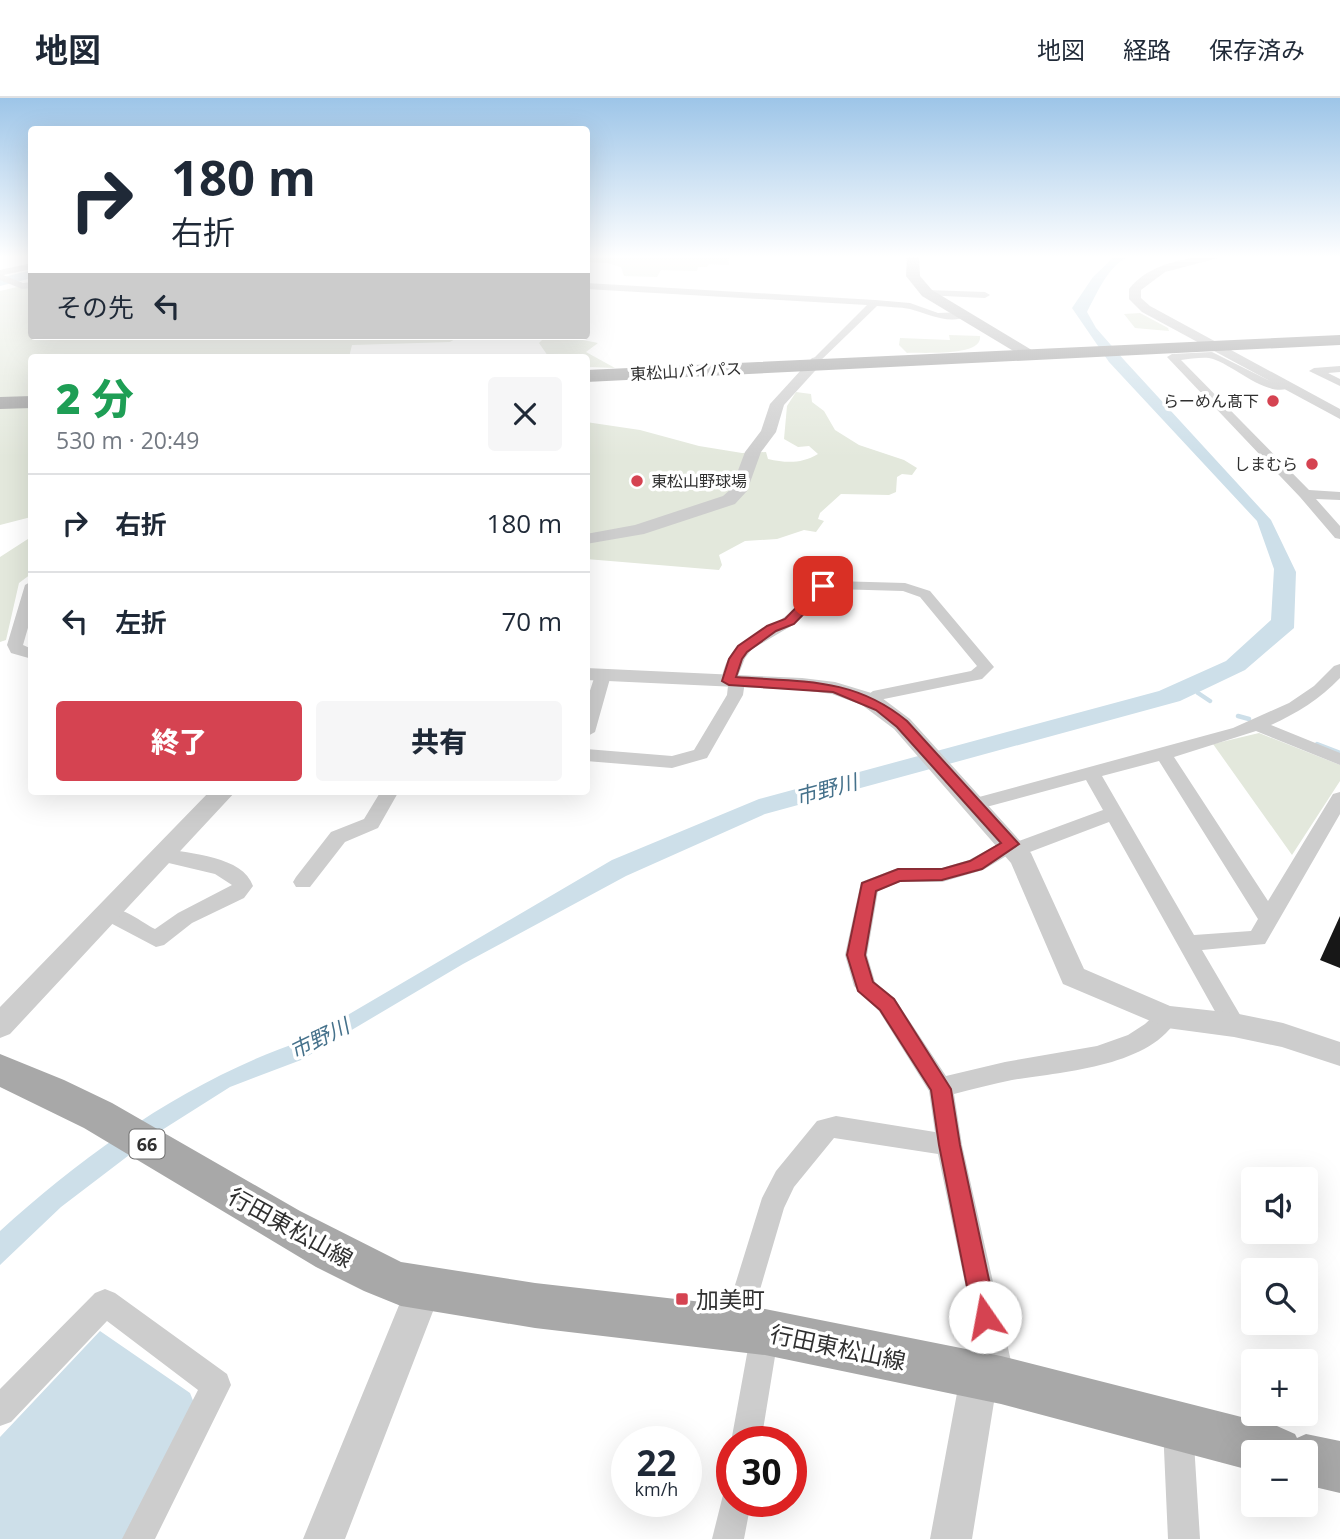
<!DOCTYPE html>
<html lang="ja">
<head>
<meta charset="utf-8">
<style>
	body { margin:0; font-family:"Open Sans","Noto Sans JP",sans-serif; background:#f6f6f7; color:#1f2937; height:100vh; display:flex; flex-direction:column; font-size:26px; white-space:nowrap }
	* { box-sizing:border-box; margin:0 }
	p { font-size:23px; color:#747a83 }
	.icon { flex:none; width:38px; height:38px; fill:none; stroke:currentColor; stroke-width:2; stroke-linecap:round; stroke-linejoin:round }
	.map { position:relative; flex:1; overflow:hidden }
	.side { position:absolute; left:28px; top:256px; width:562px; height:441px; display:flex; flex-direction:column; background:#fff; border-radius:7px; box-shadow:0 7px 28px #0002 }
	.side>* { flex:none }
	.top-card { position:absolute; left:28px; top:28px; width:562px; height:214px; border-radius:7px; box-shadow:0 7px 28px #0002; background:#fff; color:#1f2937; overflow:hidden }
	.controls { position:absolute; left:1241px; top:1069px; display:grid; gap:14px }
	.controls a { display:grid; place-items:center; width:77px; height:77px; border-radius:7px; background:#fff; box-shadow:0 7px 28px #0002; font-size:35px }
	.speed { position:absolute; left:611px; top:1328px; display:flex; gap:14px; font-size:35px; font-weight:700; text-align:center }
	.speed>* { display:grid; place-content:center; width:91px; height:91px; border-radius:50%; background:#fff; box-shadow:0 7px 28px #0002; line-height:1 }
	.speed small { font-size:18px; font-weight:400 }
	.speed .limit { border:10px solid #d22; background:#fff; color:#111 }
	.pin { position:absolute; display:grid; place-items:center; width:60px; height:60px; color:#fff; margin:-30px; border-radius:14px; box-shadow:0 4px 10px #0006 }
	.me { position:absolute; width:77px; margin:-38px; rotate:348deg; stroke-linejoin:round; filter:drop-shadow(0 0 5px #0008) }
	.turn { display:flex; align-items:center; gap:24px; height:147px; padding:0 28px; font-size:32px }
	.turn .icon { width:91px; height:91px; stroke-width:2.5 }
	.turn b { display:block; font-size:49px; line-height:60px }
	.then { display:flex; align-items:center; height:66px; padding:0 28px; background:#0003; gap:14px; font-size:26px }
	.round { display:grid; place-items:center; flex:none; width:74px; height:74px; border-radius:7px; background:#f6f6f7 }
	.headline { display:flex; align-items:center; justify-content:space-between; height:119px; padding:0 28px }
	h1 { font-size:42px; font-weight:800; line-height:52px; color:#1e9e55 }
	.cta { display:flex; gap:14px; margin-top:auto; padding:14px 28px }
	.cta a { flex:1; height:80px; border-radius:7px; background:#d54351; color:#fff; font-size:28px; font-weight:800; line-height:80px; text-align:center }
	.cta a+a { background:#f6f6f7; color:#1f2937 }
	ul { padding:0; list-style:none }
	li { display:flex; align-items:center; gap:21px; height:98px; padding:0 28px; border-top:2px solid #e0e1e3 }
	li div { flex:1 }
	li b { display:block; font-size:26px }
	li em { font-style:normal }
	header { display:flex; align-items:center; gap:42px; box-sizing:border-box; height:98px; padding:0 35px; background:#fff; border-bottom:2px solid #e0e1e3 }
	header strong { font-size:33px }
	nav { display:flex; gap:38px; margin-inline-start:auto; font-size:24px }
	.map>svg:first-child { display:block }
</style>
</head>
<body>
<header>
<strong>地図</strong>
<nav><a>地図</a><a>経路</a><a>保存済み</a></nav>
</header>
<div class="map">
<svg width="1340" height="1441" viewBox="0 0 1340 1441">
	<rect width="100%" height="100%" fill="#fff"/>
	<path fill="#e3e8dc" d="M586 159H728L729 167 709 166 707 169H698L697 173 661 172 657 179 624 178 621 169 607 165 586 164Z
		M17 189H31L32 238H460L450 244 352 247 349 259H32L31 419 0 427V193Z
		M1140 215 1168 230 1169 233 1135 230 1124 216Z
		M949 237 980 238C983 259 923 254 907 255L899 247 900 240 950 242Z
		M546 238H563L598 245 586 254 615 270 589 269 586 259 548 258 539 245Z
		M796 294 811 296 812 304 824 313 835 332 859 347 904 362 917 370 912 377 902 376 897 379 896 394 889 397 841 396 820 415 818 421 824 423 816 434 804 432 777 441 745 443 719 457 722 467 719 472 586 461V324L640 332 699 348 742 355 766 354 768 361C786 365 801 366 818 356L809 348 798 349 784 341 787 308Z
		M31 439V476L19 485 6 542 0 544V459Z
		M1259 635 1340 667V683L1292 757 1213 646Z"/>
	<path fill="#cddfe9" d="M1114 159H1128C1108 168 1097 195 1087 214L1096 230 1125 263 1271 422 1296 474 1294 530 1245 572 1180 603 765 716 626 778 463 866 301 962 230 989 162 1032 61 1109 0 1167V1133C88 1053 191 980 305 942L612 762 759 701 1159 593 1226 563 1271 522 1274 471 1257 423 1109 264 1072 210 1093 179Z
		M100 1233 190 1295 194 1305 123 1441H0V1339Z"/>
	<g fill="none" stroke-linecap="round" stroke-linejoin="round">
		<path stroke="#cddfe9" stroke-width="4.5" d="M1198 595 1210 603
			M1238 618 1249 621
			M1317 646 1340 655"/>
		<path fill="#cddfe9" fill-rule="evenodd" d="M32 172V180L0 188V180Z"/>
	</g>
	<path fill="#171717" d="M1340 818V870L1320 862Z"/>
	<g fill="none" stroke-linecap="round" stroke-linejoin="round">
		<path fill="#cdcdcd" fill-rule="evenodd" d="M32 165V171L3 177 23 185 32 184V190L22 191 0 182V172Z
			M586 185 875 202 910 205 938 215 964 214 969 217C951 228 928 216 910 211 900 209 888 209 877 208L817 266 812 263 813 261 867 207 586 191Z
			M927 192 985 194 990 197 985 200 924 197 922 195Z
			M1212 254 1268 282 1293 288C1269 304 1232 264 1209 260 1201 259 1189 261 1181 262L1309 392 1340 394V402L1316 401 1340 428V441L1335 440 1300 399 1167 259 1172 256Z
			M1340 268V274L1328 275 1340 281V288L1309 273 1314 270Z
			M32 483V516L23 547 32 551V561L11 555 7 547 25 487Z
			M834 483 905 485 930 493 994 569 982 581 884 601 870 607 864 606 861 602 873 593 971 573 977 568 920 499 903 493 834 491 820 500 793 527 752 551 745 560 738 578 745 583 743 597 707 660 672 670 586 663V651L672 658 694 652 727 597 728 588 721 583C730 537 757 542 787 517 804 504 811 488 834 483Z
			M1340 566V580C1320 601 1297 615 1271 627L1340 655V667L1256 633 1174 659 1268 803 1333 696 1340 694V716L1265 846 1202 852 1246 927 1242 933 1234 936 1226 933 1109 724 1022 757H1008L983 772 942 784H900L878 793 867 857 875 884 895 901 946 978 1005 964 1097 948 1128 937 1145 926 1159 913 1167 910 1175 913 1178 919C1152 969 1061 974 1012 982 992 986 973 991 954 996L962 1047 1015 1281 1011 1292 1000 1296 989 1292 985 1281 938 1056 834 1040 794 1089 784 1110 746 1239 736 1243 726 1239 722 1229 762 1100 776 1073 817 1023 836 1018 935 1034 929 993 879 913 854 888 845 857 861 784 898 770H942L969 762 1011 739 1019 743 1103 712 1086 682 975 712 968 710 966 706 968 702 1233 630 1289 605 1314 588 1334 568ZM1159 663 1258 821 1251 833 1194 837 1102 678Z
			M603 572 611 577 595 634 586 639V605L595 577Z
			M381 693H399L378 730 345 744 310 789H296L293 784 296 779 331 734 364 721Z
			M163 750C190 756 243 758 253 788L244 800 192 825 164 847 156 849 101 820 97 815 101 810C118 805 140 823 155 831L178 815 232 787 215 776 156 762 153 757 156 752Z
			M105 1191 115 1195 227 1276 231 1287 155 1441H122L198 1292 107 1223 11 1324 0 1328V1291L95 1195Z
			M765 1220 775 1224 779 1234 761 1344H732V1346L731 1344 751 1234 755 1224Z
			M1178 1314 1189 1318 1193 1329 1200 1441H1168L1163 1329 1167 1318Z
			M732 1389V1404H751L744 1441H712L724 1393Z"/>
		<path fill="#cdcdcd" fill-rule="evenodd" d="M1196 159H1222L1165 174 1141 192V200L1150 208 1340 311V321L1142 214 1129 201V191C1146 170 1170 164 1196 159Z
			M817 259 824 263 784 307 776 334 761 354 747 393 735 406 644 436 586 446V436L635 427 723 398 731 391 745 354 761 333 770 306 812 260Z
			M586 570 802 580 835 584 878 597 910 621 1031 755 1084 871 1170 908 1234 915 1283 925 1340 944V968L1282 949 1234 939 1167 930 1063 886 1011 765 894 631 862 607 832 596 802 592 586 582Z
			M210 693H236L10 936 0 940V909Z
			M424 1173 437 1178 442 1190 345 1441H303L411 1178Z
			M979 1260 992 1266 998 1279 972 1441H930L960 1279 966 1266Z"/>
		<path fill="#bababa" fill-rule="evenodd" d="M907 159H919L920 178 932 192 1035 254 1038 257 1035 260H1025L922 198 906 178Z"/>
		<path fill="#a8a8a8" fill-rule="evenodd" d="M0 956 64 982 112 1005 300 1113 401 1164 535 1185 765 1211 1001 1258 1277 1328 1295 1336 1297 1340 1306 1336 1340 1343V1395L1306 1387V1354H1253V1373L1001 1306 765 1257 535 1230 401 1208 364 1193 316 1169 84 1030 0 989Z"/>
		<path fill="#a0a0a0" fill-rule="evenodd" d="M1340 237V247L586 284V272Z
			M32 298V310L0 311V299Z"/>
	</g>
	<linearGradient id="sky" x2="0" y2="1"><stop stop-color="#9dc5e8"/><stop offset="0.44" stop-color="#fff"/><stop offset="1" stop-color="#fff" stop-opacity="0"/></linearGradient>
	<rect width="1340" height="360" fill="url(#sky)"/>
	<path fill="#d54351" stroke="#8a2c35" stroke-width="2" d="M823 485 828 486V491L794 526 776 533 747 554 742 561 736 579C801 584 854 579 907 623L1019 746 982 771 942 782 900 783 876 793 865 857 873 884 894 901 951 991 960 1047 997 1219 994 1227 985 1230 977 1227 973 1219 939 1047 931 992 880 912 858 893 847 857 862 785 898 771H942L970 763 1001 745 897 629 876 612 833 594 729 587 722 583 729 561 738 548 767 528 785 521 819 486Z"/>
	<g fill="#d54351" stroke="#fff" stroke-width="2.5">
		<circle cx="1273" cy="303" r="7"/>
		<circle cx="1312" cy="366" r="7"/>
		<circle cx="637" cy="383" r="7"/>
		<rect x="675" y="1194" width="14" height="14" rx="3.5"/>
	</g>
	<g text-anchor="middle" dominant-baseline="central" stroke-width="7" stroke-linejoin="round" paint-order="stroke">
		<g font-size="16" fill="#303030" stroke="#fff">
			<text transform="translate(686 273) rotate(-3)">東松山バイパス</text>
		</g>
		<g font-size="16" fill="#303030" stroke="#fff" text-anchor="end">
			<text x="1259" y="303">らーめん髙下</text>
			<text x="1298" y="366">しまむら</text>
			<text x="651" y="383" text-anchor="start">東松山野球場</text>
		</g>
		<rect fill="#fff" stroke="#6e6e6e" stroke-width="2" x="129.5" y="1031.5" width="35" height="29" rx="5"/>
		<g font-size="18" font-weight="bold" fill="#303030">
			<text x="147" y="1046">66</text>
		</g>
		<g font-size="21" font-style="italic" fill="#45718b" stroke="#fff">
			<text transform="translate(826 691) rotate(-15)">市野川</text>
			<text transform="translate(319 940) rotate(-26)">市野川</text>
		</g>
		<g font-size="23" fill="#303030" stroke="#fff">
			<text transform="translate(291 1129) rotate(29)">行田東松山線</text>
			<text transform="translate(838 1249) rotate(12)">行田東松山線</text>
		</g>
		<g font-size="23" fill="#303030" stroke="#fff" text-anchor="start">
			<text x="696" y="1201">加美町</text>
		</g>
	</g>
</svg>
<div class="controls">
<a><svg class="icon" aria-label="sound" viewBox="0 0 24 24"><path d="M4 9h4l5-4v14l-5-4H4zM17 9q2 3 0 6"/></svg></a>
<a><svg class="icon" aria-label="search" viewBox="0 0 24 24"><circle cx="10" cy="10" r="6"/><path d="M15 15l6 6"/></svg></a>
<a>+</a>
<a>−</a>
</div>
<div class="speed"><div>22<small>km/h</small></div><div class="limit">30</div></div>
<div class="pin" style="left:823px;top:488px;background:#d93025"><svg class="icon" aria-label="arrive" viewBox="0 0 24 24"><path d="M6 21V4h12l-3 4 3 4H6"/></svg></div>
<svg class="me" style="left:985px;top:1219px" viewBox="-20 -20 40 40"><circle r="19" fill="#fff"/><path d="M0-13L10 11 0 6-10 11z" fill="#d54351"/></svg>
<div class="top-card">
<div class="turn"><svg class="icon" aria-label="right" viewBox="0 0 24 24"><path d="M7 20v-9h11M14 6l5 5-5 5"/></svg><div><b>180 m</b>右折</div></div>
<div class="then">その先<svg class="icon" aria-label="left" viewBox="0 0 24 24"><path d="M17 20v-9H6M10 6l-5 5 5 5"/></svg></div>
</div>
<section class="side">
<div class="headline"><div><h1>2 分</h1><p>530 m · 20:49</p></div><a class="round"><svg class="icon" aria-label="close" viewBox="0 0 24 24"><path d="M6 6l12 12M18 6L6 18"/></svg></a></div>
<ul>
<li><svg class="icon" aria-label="right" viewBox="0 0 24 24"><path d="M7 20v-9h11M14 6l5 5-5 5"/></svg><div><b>右折</b></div><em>180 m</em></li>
<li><svg class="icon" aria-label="left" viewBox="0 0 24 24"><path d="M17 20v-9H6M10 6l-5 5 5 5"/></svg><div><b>左折</b></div><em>70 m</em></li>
</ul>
<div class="cta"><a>終了</a><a>共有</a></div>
</section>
</div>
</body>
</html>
